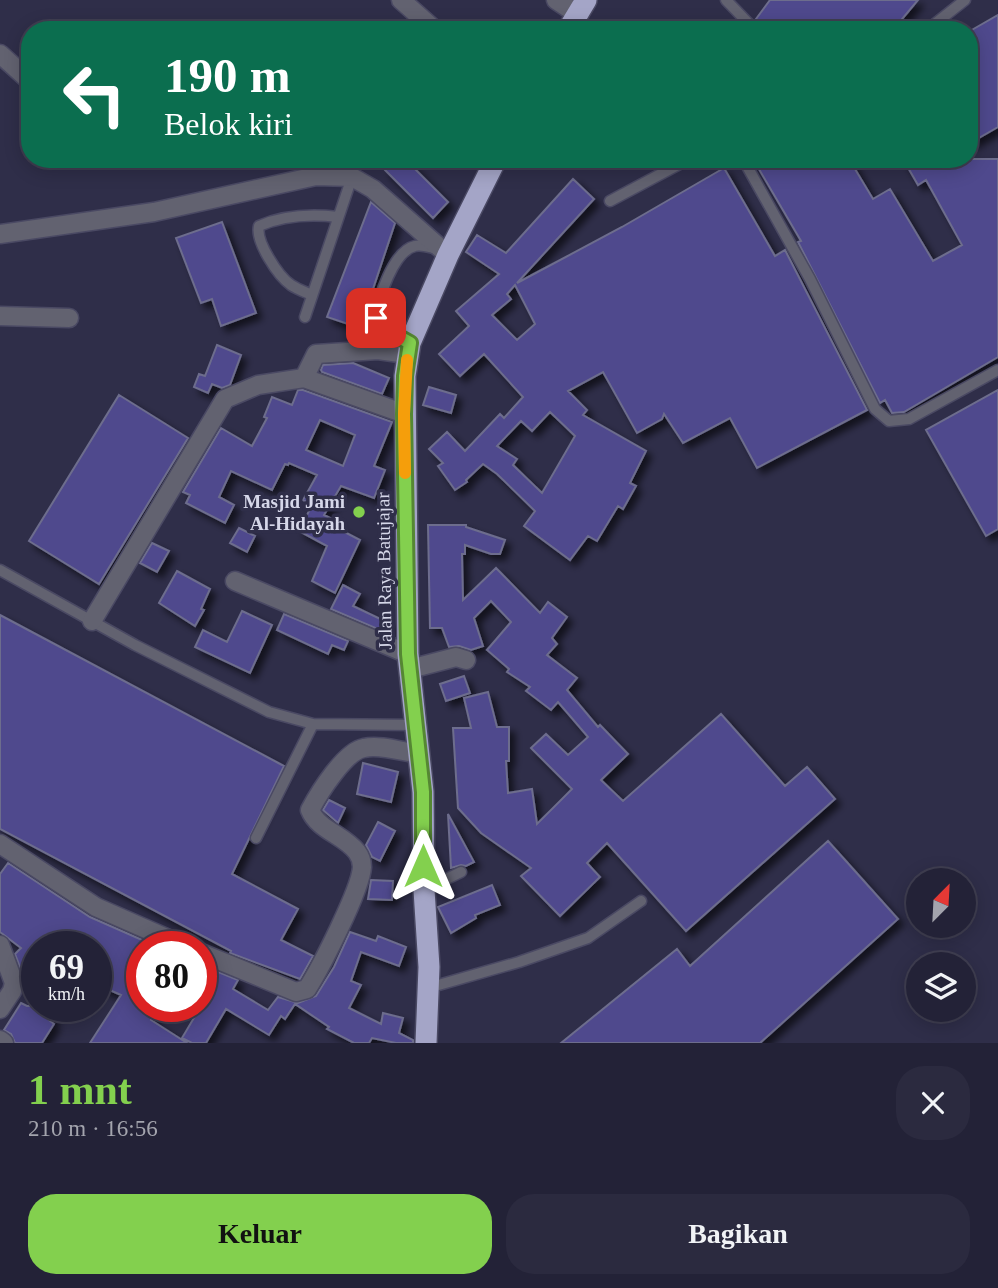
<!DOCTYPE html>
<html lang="id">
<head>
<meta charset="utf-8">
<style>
	body { margin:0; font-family:"Times New Roman",serif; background:#2b2a3f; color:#f1f3f6; height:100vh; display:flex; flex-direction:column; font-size:26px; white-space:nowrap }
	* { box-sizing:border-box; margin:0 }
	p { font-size:23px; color:#a3a4ad }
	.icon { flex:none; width:38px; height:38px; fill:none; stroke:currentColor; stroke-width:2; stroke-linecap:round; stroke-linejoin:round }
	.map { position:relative; height:1043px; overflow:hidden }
	.side { display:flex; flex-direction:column; background:#232237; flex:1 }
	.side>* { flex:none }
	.banner { position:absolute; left:21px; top:21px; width:957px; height:147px; border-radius:28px; box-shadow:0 4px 18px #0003,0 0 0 2px #403f52; background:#0b6e4f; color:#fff; overflow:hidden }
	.needle { width:46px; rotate:24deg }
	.buttons { position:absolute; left:906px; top:868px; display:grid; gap:14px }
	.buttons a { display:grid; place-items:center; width:70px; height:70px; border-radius:50%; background:#232237; box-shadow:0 4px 18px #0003,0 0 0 2px #403f52; font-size:35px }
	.speed { position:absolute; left:21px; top:931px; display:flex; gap:14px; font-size:35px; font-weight:700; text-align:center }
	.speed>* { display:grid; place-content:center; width:91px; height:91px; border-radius:50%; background:#232237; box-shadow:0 4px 18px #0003,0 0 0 2px #403f52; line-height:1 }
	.speed small { font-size:18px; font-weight:400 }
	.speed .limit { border:10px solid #d22; background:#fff; color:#111 }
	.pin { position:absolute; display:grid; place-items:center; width:60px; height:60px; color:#fff; margin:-30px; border-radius:14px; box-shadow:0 4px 10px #0006 }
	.me { position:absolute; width:77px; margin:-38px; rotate:0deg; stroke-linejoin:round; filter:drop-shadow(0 0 5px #0008) }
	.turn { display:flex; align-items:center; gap:24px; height:147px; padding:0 28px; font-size:32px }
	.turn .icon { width:91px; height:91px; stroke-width:2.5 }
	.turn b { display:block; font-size:49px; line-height:60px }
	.round { display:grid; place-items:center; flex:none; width:74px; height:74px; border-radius:28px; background:#2b2a3f }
	.summary { display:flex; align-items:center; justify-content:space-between; height:119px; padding:0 28px }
	h1 { font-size:42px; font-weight:600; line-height:52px; color:#83d04e }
	.action { display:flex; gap:14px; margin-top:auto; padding:14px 28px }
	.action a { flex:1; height:80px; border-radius:28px; background:#83d04e; color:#111; font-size:28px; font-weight:600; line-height:80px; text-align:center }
	.action a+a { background:#2b2a3f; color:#f1f3f6 }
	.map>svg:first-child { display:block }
</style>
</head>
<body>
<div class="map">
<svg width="998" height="1043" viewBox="0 0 998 1043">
	<defs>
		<filter id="shadow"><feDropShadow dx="5.5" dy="5.5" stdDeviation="3.5" flood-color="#0009"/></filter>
	</defs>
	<rect width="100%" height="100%" fill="#2f2e49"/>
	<path fill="#4f498d" stroke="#6d6d8d" stroke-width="2" fill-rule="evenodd" filter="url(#shadow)" d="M770 0H918L893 30H771L756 19Z
		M998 15V127L970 143V31Z
		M391 159H405L448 202 433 218 385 170Z
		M753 159H849L873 199 890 189 933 261 962 245 926 180 918 185 903 159H998V357L904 412 892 413 885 400 880 403 798 242 801 241Z
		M724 168 775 256 785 250 867 410 757 468 730 418 683 443 664 414 662 419 637 433 603 372 568 391 587 410 583 415 646 451 630 483 636 486 623 509 618 506 597 541 588 536 570 560 524 526 535 511 497 474 483 464 466 480 467 482 455 490 438 466 443 463 429 449 447 432 465 451 500 414 504 418 523 397 484 354 460 376 439 354 469 326 456 311 499 274 466 252 477 235 506 253 573 179 594 199 517 283 622 227ZM515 285 535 324 517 340 492 315 511 299 507 294ZM550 412 575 436 542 493 513 465 517 459 497 446 521 421 532 431Z
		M371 202 395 223 360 328 327 317Z
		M222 222 256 313 221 326 212 299 201 303 176 238Z
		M217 345 241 355 230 385 222 388 212 384 208 393 194 387 199 374 205 376Z
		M353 363 389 378 382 394 322 372 321 370 323 365Z
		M429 387 456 395 451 413 423 405Z
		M298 390H303L392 422 374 466 385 470 374 498 341 486 324 515 336 521 333 526 360 540 335 593 312 581 327 546 299 531 312 505 303 500 317 475 289 463 288 465 285 464 272 490 231 471 219 497 234 505 225 523 186 503 190 495 183 492 221 428 252 446 267 418 264 417 272 397 292 405ZM320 420 355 435 343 466 306 450Z
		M998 390V529L986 536 926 430Z
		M119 395 188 438 99 584 29 541Z
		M428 525H466V527L505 540 500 554H491L465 545V554H462L463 600 496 568 540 613 548 602 567 617 552 638 557 644 547 655 577 678 567 690 598 727 600 725 628 754 601 780 623 801 721 714 785 786 807 767 835 799 686 931 607 843 587 863 600 877 560 916 521 876 531 868 481 833 458 808 453 728H471L464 698 488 692 497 727H509V761H506L508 793 532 789 537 824 572 789 531 748 546 734 568 755 588 737 558 702 551 710 526 691 530 687 507 672 509 669 487 650 511 622 491 601 474 618 483 646 471 650 459 646 449 647 442 628H430Z
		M239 528 255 536 247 552 230 543Z
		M152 543 169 551 157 572 140 563Z
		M177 571 210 589 201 609 204 610 195 626 159 603Z
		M343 585 360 594 353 606 391 624 387 633 331 609Z
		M242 611 272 625 250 673 195 647 203 630 227 642Z
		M284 614 348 641 344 650 332 645 328 654 277 630Z
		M0 615 284 766 232 874 298 909 281 940 313 956 300 979 230 953 231 951 0 829Z
		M464 676 470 693 446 701 440 684Z
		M363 763 398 772 391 802 357 794Z
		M329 800 345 808 338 823 323 810Z
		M448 814 474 862 466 866 461 865 451 868Z
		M378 822 395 831 380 861 372 857 366 845Z
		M828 841 898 919 760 1043H561L677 949 690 966Z
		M8 863 90 917 158 947H142V1006H158L151 1020 187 1043H90L121 995 96 984V947H37V961L23 975 15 954 21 948 0 932V874Z
		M371 880 393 881 392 900 368 899Z
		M492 885 500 905 475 915 476 918 451 933 438 907Z
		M350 932 376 941 378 936 406 947 399 966 361 952 351 981 361 985 349 1008 381 1024 383 1013 403 1018 399 1033 413 1040V1043H396L372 1038 369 1043H354L327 1029 329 1027 295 1004 285 1019 281 1016 269 1035 226 1009 206 1043H192L182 1038 201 1006V965L238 980 233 989 268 1010 278 997 298 1003 316 996 334 967Z
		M21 1003 27 1006H62L49 1020 54 1024 42 1043H15L11 1034 4 1030Z"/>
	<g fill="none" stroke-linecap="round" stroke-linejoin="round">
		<defs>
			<path id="lane" d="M726 0 755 30
				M927 30 965 0
				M743 159 810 279 875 409 889 421 909 419 998 370
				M610 201 689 159
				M312 295C305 292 297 289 291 285 278 276 255 241 259 226 284 215 312 214 338 217
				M305 317 352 177
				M410 343 385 329 376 318C378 299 393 251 415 246 422 244 431 248 438 249
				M0 570 135 645 269 712 313 724 416 725
				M256 838 313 724
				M424 890 461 872
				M428 988 519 962 588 938 641 901"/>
			<path id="street" d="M401 0 435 30
				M556 0 577 14
				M0 54 30 81
				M0 234 154 212 316 176 352 177 373 189 448 255
				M0 316 69 318
				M304 378 316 354 378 350 407 354
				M235 581 408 654
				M92 621 225 399 258 385 304 378 405 414
				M410 669 456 657 466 660
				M0 844 96 907 187 947
				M0 945 14 983 12 991 0 1009
				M201 953 296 992 307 989C320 969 361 889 362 867 362 862 360 856 357 852 344 835 318 830 310 810 319 793 345 751 364 748 380 744 403 752 419 754
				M0 1040 4 1043"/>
			<path id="highway" d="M568 30 586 0
				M426 1043 429 967 424 890 423 792 408 654 405 376 410 343 448 255 496 159"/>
		</defs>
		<use href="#lane" stroke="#4a4963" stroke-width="13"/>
		<use href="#street" stroke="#4a4963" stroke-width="21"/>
		<use href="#highway" stroke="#4a4963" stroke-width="24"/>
		<use href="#lane" stroke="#626270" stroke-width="10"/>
		<use href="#street" stroke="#626270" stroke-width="18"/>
		<use href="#highway" stroke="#a4a5c7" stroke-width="21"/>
	</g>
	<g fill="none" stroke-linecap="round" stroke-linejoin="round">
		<defs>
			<path id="route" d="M376 318 385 329 410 343 405 376 404 414 408 654 423 792V866"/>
		</defs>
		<use href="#route" stroke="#558733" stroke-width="18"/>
		<use href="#route" stroke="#83d04e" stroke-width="12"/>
		<path stroke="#f59e0b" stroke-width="12" d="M405 473 404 414 407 360"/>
	</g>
	<circle fill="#83d04e" stroke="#2f2e49" stroke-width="2.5" cx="359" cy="512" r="7"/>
	<g text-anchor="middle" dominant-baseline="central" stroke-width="7" stroke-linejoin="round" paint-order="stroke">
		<g font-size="19" font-weight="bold" fill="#d6d7e9" stroke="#2f2e49" text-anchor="end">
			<text x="345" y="501">Masjid Jami<tspan x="345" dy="22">Al-Hidayah</tspan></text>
		</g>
		<g font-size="19" fill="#d6d7e9" stroke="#2f2e49">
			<text transform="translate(384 571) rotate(-91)">Jalan Raya Batujajar</text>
		</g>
	</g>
</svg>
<div class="buttons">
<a><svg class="needle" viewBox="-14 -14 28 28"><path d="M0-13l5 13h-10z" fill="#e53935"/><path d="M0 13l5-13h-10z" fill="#a3a4ad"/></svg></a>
<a><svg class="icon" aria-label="layers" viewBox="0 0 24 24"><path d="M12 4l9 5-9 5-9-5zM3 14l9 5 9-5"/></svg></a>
</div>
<div class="speed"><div>69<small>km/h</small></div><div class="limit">80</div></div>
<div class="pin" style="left:376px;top:318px;background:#d93025"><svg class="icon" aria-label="arrive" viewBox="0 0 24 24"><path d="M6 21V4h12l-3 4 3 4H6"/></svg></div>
<svg class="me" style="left:423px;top:866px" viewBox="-20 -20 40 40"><path d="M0-17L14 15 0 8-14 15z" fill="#83d04e" stroke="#fff" stroke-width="4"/></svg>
<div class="banner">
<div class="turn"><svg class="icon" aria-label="left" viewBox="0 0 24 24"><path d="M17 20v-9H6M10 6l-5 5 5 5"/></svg><div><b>190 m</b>Belok kiri</div></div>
</div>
</div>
<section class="side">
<div class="summary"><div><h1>1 mnt</h1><p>210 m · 16:56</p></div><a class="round"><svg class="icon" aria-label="close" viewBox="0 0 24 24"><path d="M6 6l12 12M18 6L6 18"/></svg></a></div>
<div class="action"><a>Keluar</a><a>Bagikan</a></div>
</section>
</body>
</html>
